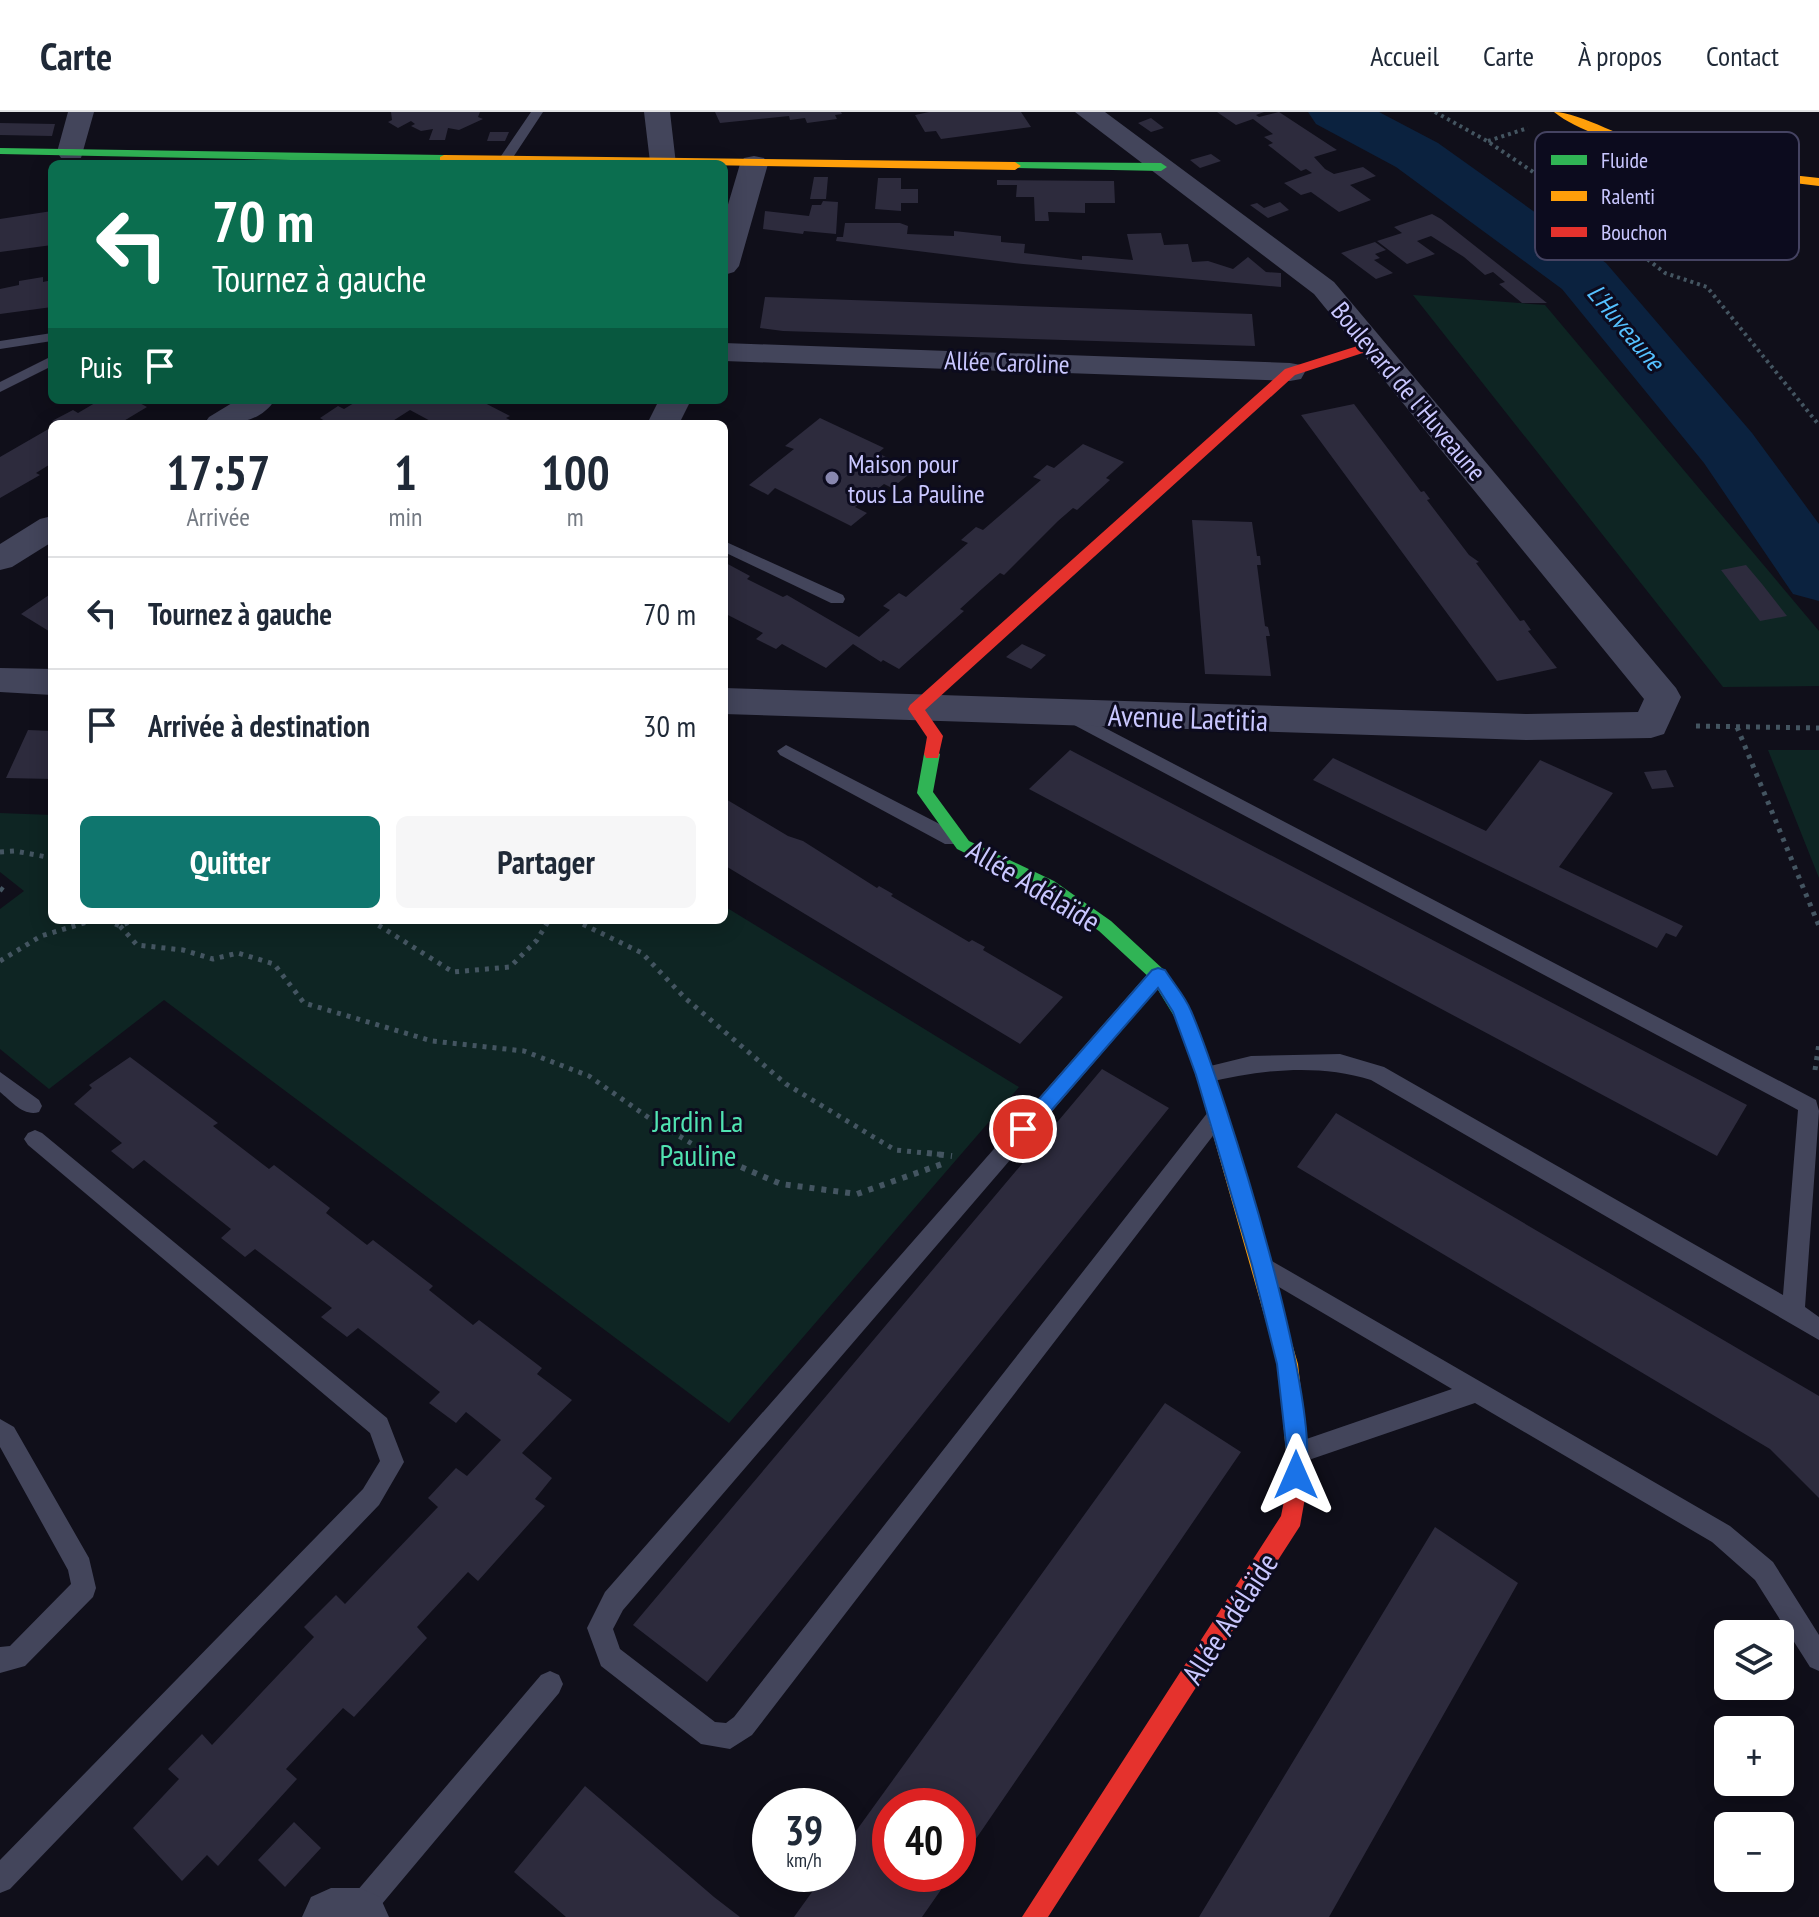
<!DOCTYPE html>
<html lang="fr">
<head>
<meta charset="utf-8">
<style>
	body { margin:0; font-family:"PT Sans Narrow",sans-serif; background:#f6f6f7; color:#1f2937; height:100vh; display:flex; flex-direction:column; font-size:30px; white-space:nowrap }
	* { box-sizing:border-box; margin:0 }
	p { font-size:26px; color:#747a83 }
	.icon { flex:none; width:44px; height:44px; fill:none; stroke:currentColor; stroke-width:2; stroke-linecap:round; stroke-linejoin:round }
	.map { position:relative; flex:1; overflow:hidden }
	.side { position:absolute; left:48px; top:308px; width:680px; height:504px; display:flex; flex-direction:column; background:#fff; border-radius:12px; box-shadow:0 4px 20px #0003 }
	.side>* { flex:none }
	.guide { position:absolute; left:48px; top:48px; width:680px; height:244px; border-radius:12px; box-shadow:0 4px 20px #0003; background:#0b6e4f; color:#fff; overflow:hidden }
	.tools { position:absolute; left:1714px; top:1508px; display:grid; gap:16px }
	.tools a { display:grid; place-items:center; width:80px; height:80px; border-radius:12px; background:#fff; box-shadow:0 4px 20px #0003; font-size:40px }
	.speed { position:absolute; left:752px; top:1676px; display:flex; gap:16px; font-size:40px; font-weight:700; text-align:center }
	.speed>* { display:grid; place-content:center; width:104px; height:104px; border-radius:50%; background:#fff; box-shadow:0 4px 20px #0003; line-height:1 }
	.speed small { font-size:20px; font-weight:400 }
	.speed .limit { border:12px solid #d22; background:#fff; color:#111 }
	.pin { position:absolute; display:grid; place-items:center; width:68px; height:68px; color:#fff; margin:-34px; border:4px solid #fff; border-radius:50%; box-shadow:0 2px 8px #0007 }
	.me { position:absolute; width:88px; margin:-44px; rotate:0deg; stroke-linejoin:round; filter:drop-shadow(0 0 6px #0008) }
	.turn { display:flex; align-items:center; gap:28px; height:168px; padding:0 32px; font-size:36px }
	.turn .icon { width:104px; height:104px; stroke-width:2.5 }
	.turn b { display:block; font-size:56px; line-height:68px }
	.then { display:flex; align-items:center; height:76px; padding:0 32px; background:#0003; gap:16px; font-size:30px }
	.eta { display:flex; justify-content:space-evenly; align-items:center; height:136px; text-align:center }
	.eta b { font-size:48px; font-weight:800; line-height:56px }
	.primary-button { display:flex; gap:16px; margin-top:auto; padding:16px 32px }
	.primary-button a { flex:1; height:92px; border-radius:12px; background:#0f766e; color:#fff; font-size:32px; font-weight:800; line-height:92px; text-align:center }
	.primary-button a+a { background:#f6f6f7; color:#1f2937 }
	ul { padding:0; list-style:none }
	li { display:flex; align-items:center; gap:24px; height:112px; padding:0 32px; border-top:2px solid #e0e1e3 }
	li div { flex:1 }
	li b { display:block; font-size:30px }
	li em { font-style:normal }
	header { display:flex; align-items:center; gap:48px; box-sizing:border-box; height:112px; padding:0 40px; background:#fff; border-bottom:2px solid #e0e1e3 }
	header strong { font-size:38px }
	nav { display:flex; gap:44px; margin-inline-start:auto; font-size:28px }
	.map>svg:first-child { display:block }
</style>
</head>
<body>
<header>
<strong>Carte</strong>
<nav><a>Accueil</a><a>Carte</a><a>À propos</a><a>Contact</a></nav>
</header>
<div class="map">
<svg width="1819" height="1805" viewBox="0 0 1819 1805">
	<rect width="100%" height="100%" fill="#100f1a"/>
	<path fill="#0e2523" d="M1413 183 1545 193 1819 519V574L1723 575Z
		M1768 638H1819V766Z
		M0 701 52 703V808H724V794L1019 975 729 1311 164 888 49 977 0 937V797L24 779 0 760Z"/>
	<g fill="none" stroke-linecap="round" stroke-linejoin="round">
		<path fill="#0b223f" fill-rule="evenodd" d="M1308 0H1379L1438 31 1606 151 1752 321 1819 412V489L1793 482 1704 351 1562 177 1396 55 1316 12Z"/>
	</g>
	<path fill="#2d2b3d" d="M391 0H480L478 5 483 7 459 18 448 16 445 28H429L433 17 421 19 411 14 415 12 411 9 398 16 388 10 392 8Z
		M715 0H841L842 2 835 3 837 7 807 11 805 6 790 8 789 4 720 11Z
		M929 0H1021L1031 15 941 27 936 19 925 20 915 3Z
		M1217 0H1264L1256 3 1259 5 1279 0 1337 38 1314 45 1325 57 1334 62 1363 55 1376 64 1350 73 1371 88 1339 100 1311 80 1301 83 1284 71 1312 61 1306 57 1301 59 1268 33 1273 31 1264 25 1273 22 1253 7 1236 13Z
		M1151 6 1164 16 1151 20 1138 11Z
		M0 11 55 12 52 24 0 23Z
		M490 20H509L505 29H487Z
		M1211 42 1221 49 1200 56 1190 48Z
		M814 65H828L826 87H810Z
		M878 66H901V77H918V91H901V99L875 97Z
		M997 68 1114 69 1115 91H1085V101L1048 100 1049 109H1035L1034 85H1016L1017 73H997Z
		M823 89 838 90 836 122 804 119 803 122 763 117 765 99 809 104 812 93H821Z
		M1280 90 1289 98 1268 106 1250 93 1257 91 1264 96Z
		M52 99V133L0 140V107Z
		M1432 102 1441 107 1547 191H1522L1499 172 1505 170 1493 160 1485 163 1464 145 1431 124 1417 129 1435 142 1407 152 1377 129 1402 121 1394 115Z
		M845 111H900L908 114 907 122 954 124V119L1001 124V130L1025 132 1024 141 1082 148V144H1088L1133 148 1127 122 1161 121 1164 133 1188 132 1192 150 1208 149 1233 157 1248 145 1266 160 1281 161V175L1023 152 836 129 837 125H843Z
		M1375 130 1386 138 1375 142 1380 146 1374 148 1393 161 1376 167 1341 141Z
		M43 165V170L52 168V195L0 202V177L19 173V169Z
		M765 185 1252 202 1255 234 783 219 760 216Z
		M100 288H134L147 295 122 310 124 312H57L52 309 73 298 78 301Z
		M359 288H479L510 304 506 306 518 312H436L410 298 388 312H320L325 309 320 306 338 294 344 297Z
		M1354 292 1421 380 1424 379 1430 387 1427 388 1469 443 1479 450 1476 451 1520 509 1524 508 1531 518 1528 519 1557 556 1497 569 1301 303Z
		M820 306 884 336 878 341 913 359 892 376 884 372 855 395 867 401 851 414 775 376 768 383 749 373 794 337 785 334Z
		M52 315V351L36 361 40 363 0 386V345Z
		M1083 332 1124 350 1106 366 1110 368 1077 398 1073 396 1058 409 1004 463 1000 461 983 476 960 497 964 499 899 557 883 548 881 550 853 532 826 556 782 532 776 537 756 527 763 521 724 501V450L750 464 747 467 783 485 787 483 859 525 890 498 883 494 899 481 906 485 968 431 961 428 976 415 983 418 1041 368 1033 365 1047 353 1054 356Z
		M1192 408 1252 410 1257 444H1260L1261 453H1257L1265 514 1268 515 1270 524H1266L1271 564 1205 562Z
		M1746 453 1762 472 1787 504 1760 509 1721 458Z
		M52 481V521L21 502Z
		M1022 532 1046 543 1031 557 1006 545Z
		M28 618 52 619V667L6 666Z
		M1070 638 1747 993 1717 1044 1029 677Z
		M1333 646 1486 719 1540 648 1613 681 1559 755 1683 814 1676 825 1666 821 1657 836 1313 668Z
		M1666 658 1674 675 1652 677 1644 660Z
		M724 686 788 724 803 729 877 776 879 774 893 782 891 784 969 830 972 828 985 835 983 838 1063 885 1020 932 724 753Z
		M130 945 218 1011 213 1014 269 1057 274 1053 330 1096 326 1101 367 1133 373 1128 433 1174 429 1178 473 1213 479 1208 542 1256 537 1262 572 1288 522 1341 552 1366 535 1387 545 1394 478 1469 468 1460 417 1515 427 1526 354 1605 343 1596 286 1657 297 1667 218 1754 207 1743 182 1769 133 1716 179 1667 168 1657 202 1622 212 1633 314 1525 304 1515 336 1483 345 1492 438 1395 428 1386 456 1356 467 1364 501 1328 466 1300 456 1311 429 1291 440 1280 358 1216 347 1225 321 1205 332 1196 255 1137 245 1145 221 1126 231 1117 144 1048 133 1057 111 1039 122 1031 74 992 92 976 89 973Z
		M1102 957 1169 996 707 1570 633 1513Z
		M1336 1001 1819 1284V1386L1770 1337 1297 1055Z
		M1165 1291 1241 1340 958 1753V1694H890V1762H952L922 1805H794L825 1762H838V1744Z
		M1435 1415 1518 1471 1329 1805H1199Z
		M585 1674 714 1785 740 1805H566L514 1760Z
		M294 1710 321 1736 285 1775 258 1748Z"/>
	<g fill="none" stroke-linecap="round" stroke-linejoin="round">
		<path stroke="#445561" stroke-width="4" stroke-dasharray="3 4" stroke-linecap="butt" d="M1435 0 1487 29 1551 72 1665 161 1707 175 1819 313
			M1488 29 1528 16"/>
		<path stroke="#445561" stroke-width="5" stroke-dasharray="4 6" stroke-linecap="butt" d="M1696 614 1819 616
			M1737 615 1819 814
			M0 740 15 739 52 746
			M0 776 4 779 0 782
			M106 808 120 814 134 808
			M370 808 453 860 510 855 537 828 549 808
			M574 808 642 841 685 886 786 972 895 1038 946 1043
			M120 814 137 833 183 838 213 847 238 841 274 852 304 891 432 929 524 939 589 964 652 1008 711 1043
			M0 849 41 824 94 808
			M1815 958 1819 931"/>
		<path stroke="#445561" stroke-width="6" stroke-dasharray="5 7" stroke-linecap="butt" d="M708 1041 781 1072 857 1082 945 1051
			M927 1041 952 1044"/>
		<path fill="#43455b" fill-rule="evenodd" d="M531 0H543L510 50H500L499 47Z
			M52 221V229L0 237V229Z
			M52 244V254L0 280V270Z
			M724 429 843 483 845 487 843 491H831L724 440Z
			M1067 596 1816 988 1819 999 1805 1195 1819 1205V1228L1371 968C1317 951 1259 958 1205 971L1198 969 1195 963 1198 957 1251 944 1340 942 1384 955 1783 1183 1798 998 1061 606 1058 602Z
			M786 633 959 722 961 727 959 732H945L780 643 777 639Z
			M1158 855 1165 858 1168 863 1165 868 623 1498 613 1517 620 1537 715 1610 726 1611 734 1605 1208 1000 1215 997 1222 1000 1225 1006 1222 1012 752 1623 730 1637 701 1632 601 1554 587 1516 605 1480 1151 858Z
			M0 960 39 988 42 994 39 1000C24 1005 11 989 0 980Z
			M35 1018 42 1021 387 1306 404 1350 379 1393 10 1777 0 1781V1748L363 1377 380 1349 370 1321 28 1033 24 1027 28 1021Z
			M1265 1145 1730 1414 1773 1450 1819 1523V1559L1810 1555 1755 1468 1712 1430 1475 1291 1297 1352 1289 1349 1285 1341 1289 1333 1452 1277 1257 1162 1254 1155 1257 1148Z
			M0 1307 14 1315 89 1446 96 1476 93 1485 25 1554 0 1561V1535L10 1534 71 1472 68 1458 0 1335Z
			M550 1559 559 1563 563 1572 559 1581 371 1805H342L345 1793 541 1563Z"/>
		<path fill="#43455b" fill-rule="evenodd" d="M68 0H94L81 46H61L57 40Z
			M644 0H670L676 52 650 50Z
			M1075 0H1105L1334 170 1676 576 1681 585 1664 622 1651 626 1527 628 724 602V576L1527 602 1638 600 1644 587 1314 182Z
			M754 44 764 46 768 52 739 154 734 160 724 163V106L740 52 744 46Z
			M724 231 1290 251 1301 253 1305 260 1301 267 1290 269 724 249Z
			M237 288H275C258 313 231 312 204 312L209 305Z
			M659 288H691L679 312H647Z
			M52 404V430L12 455 0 458V432L40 407Z
			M0 556 52 557V583L0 580Z
			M331 1776H360L380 1785 389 1805H302L311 1785Z"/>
		<path fill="#30b455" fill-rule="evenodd" d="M0 36 444 43 450 47 444 51 0 42Z
			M1015 50 1161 51 1167 55 1161 59 1011 56V52Z
			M932 636 940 642 933 680 969 729 1054 769 1111 809 1164 858 1195 909 1192 914H1180L1152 868 1099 819 1042 779 957 737 917 681 924 642Z"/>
		<path fill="#ff9f0a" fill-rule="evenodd" d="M1554 0C1579 0 1630 29 1659 38 1711 53 1765 60 1819 66V74C1743 65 1668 53 1597 23 1583 17 1566 10 1554 0Z
			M444 43 1015 50 1021 54 1015 58 440 49V45Z
			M1186 902 1192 904 1195 909 1214 963 1298 1252 1308 1341 1305 1386 1302 1393 1294 1396 1286 1393 1283 1386 1286 1341 1278 1252 1196 963 1177 909 1180 904Z"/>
		<path fill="#e5322d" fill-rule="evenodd" d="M1370 230 1377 234 1375 237 1295 263 925 598 943 624 938 646H926L924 642 927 625 908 597 910 593 1285 257Z
			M1294 1376 1302 1379 1305 1386 1300 1414 1048 1805H1022L1281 1404 1286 1379Z"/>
	</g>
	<path fill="#1a73e8" stroke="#114b97" stroke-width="2" d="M1158 856 1165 858C1173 871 1185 884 1191 899 1222 971 1330 1309 1303 1371L1296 1374 1288 1371 1285 1363 1287 1341 1277 1252 1252 1153 1196 963 1173 900 1158 876 1030 1023H1016L1013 1017 1152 858Z"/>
	<circle fill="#8887af" stroke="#0c0b1e" stroke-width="3" cx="832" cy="366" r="8"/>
	<g text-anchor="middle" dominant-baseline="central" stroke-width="6" stroke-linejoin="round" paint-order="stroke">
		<g font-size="26" font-style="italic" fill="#55c0ff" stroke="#0c0b1e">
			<text transform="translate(1626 215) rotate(50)">L'Huveaune</text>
		</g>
		<g font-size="26" fill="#c9c7ff" stroke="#0c0b1e">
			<text transform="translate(1007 250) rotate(2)">Allée Caroline</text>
			<text transform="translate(1409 279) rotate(50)">Boulevard de l'Huveaune</text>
		</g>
		<g font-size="26" fill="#c9c7ff" stroke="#0c0b1e" text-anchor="start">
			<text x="848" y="351">Maison pour<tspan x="848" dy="30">tous La Pauline</tspan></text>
		</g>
		<g font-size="30" fill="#c9c7ff" stroke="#0c0b1e">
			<text transform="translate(1188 605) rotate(2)">Avenue Laetitia</text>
			<text transform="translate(1034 773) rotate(31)">Allée Adélaïde</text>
			<text transform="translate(1229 1506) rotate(-57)">Allée Adélaïde</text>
		</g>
		<g font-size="30" fill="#50e3b1" stroke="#0c0b1e">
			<text x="698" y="1008">Jardin La<tspan x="698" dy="34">Pauline</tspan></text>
		</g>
	</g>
	<rect x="1535" y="20" width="264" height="128" rx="12" fill="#0c0b1e" stroke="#454362" stroke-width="2"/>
	<rect x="1551" y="43" width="36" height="10" fill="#30b455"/>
	<rect x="1551" y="79" width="36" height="10" fill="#ff9f0a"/>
	<rect x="1551" y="115" width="36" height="10" fill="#e5322d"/>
	<g font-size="22" fill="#c9c7ff">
		<text x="1601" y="56">Fluide</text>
		<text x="1601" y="92">Ralenti</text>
		<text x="1601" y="128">Bouchon</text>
	</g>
</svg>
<div class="tools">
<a><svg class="icon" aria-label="layers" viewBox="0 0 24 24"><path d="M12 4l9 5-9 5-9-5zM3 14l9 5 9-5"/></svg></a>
<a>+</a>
<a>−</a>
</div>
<div class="speed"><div>39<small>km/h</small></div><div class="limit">40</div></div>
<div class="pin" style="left:1023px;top:1017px;background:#d93025"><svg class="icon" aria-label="arrive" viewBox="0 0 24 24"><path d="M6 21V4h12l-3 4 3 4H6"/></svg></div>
<svg class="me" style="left:1296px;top:1363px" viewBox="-20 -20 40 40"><path d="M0-17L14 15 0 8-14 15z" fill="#1a73e8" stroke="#fff" stroke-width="4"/></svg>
<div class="guide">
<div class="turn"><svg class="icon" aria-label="left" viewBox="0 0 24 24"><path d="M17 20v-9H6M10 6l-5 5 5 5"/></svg><div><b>70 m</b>Tournez à gauche</div></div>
<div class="then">Puis<svg class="icon" aria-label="arrive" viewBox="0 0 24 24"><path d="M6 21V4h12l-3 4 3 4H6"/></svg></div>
</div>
<section class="side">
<div class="eta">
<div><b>17:57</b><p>Arrivée</p></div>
<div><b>1</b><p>min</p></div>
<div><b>100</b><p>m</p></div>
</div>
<ul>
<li><svg class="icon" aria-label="left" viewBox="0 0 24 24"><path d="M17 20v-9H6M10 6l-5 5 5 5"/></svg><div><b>Tournez à gauche</b></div><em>70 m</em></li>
<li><svg class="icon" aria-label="arrive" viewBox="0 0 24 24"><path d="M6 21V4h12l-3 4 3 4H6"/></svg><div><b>Arrivée à destination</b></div><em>30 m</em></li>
</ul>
<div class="primary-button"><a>Quitter</a><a>Partager</a></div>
</section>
</div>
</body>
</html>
